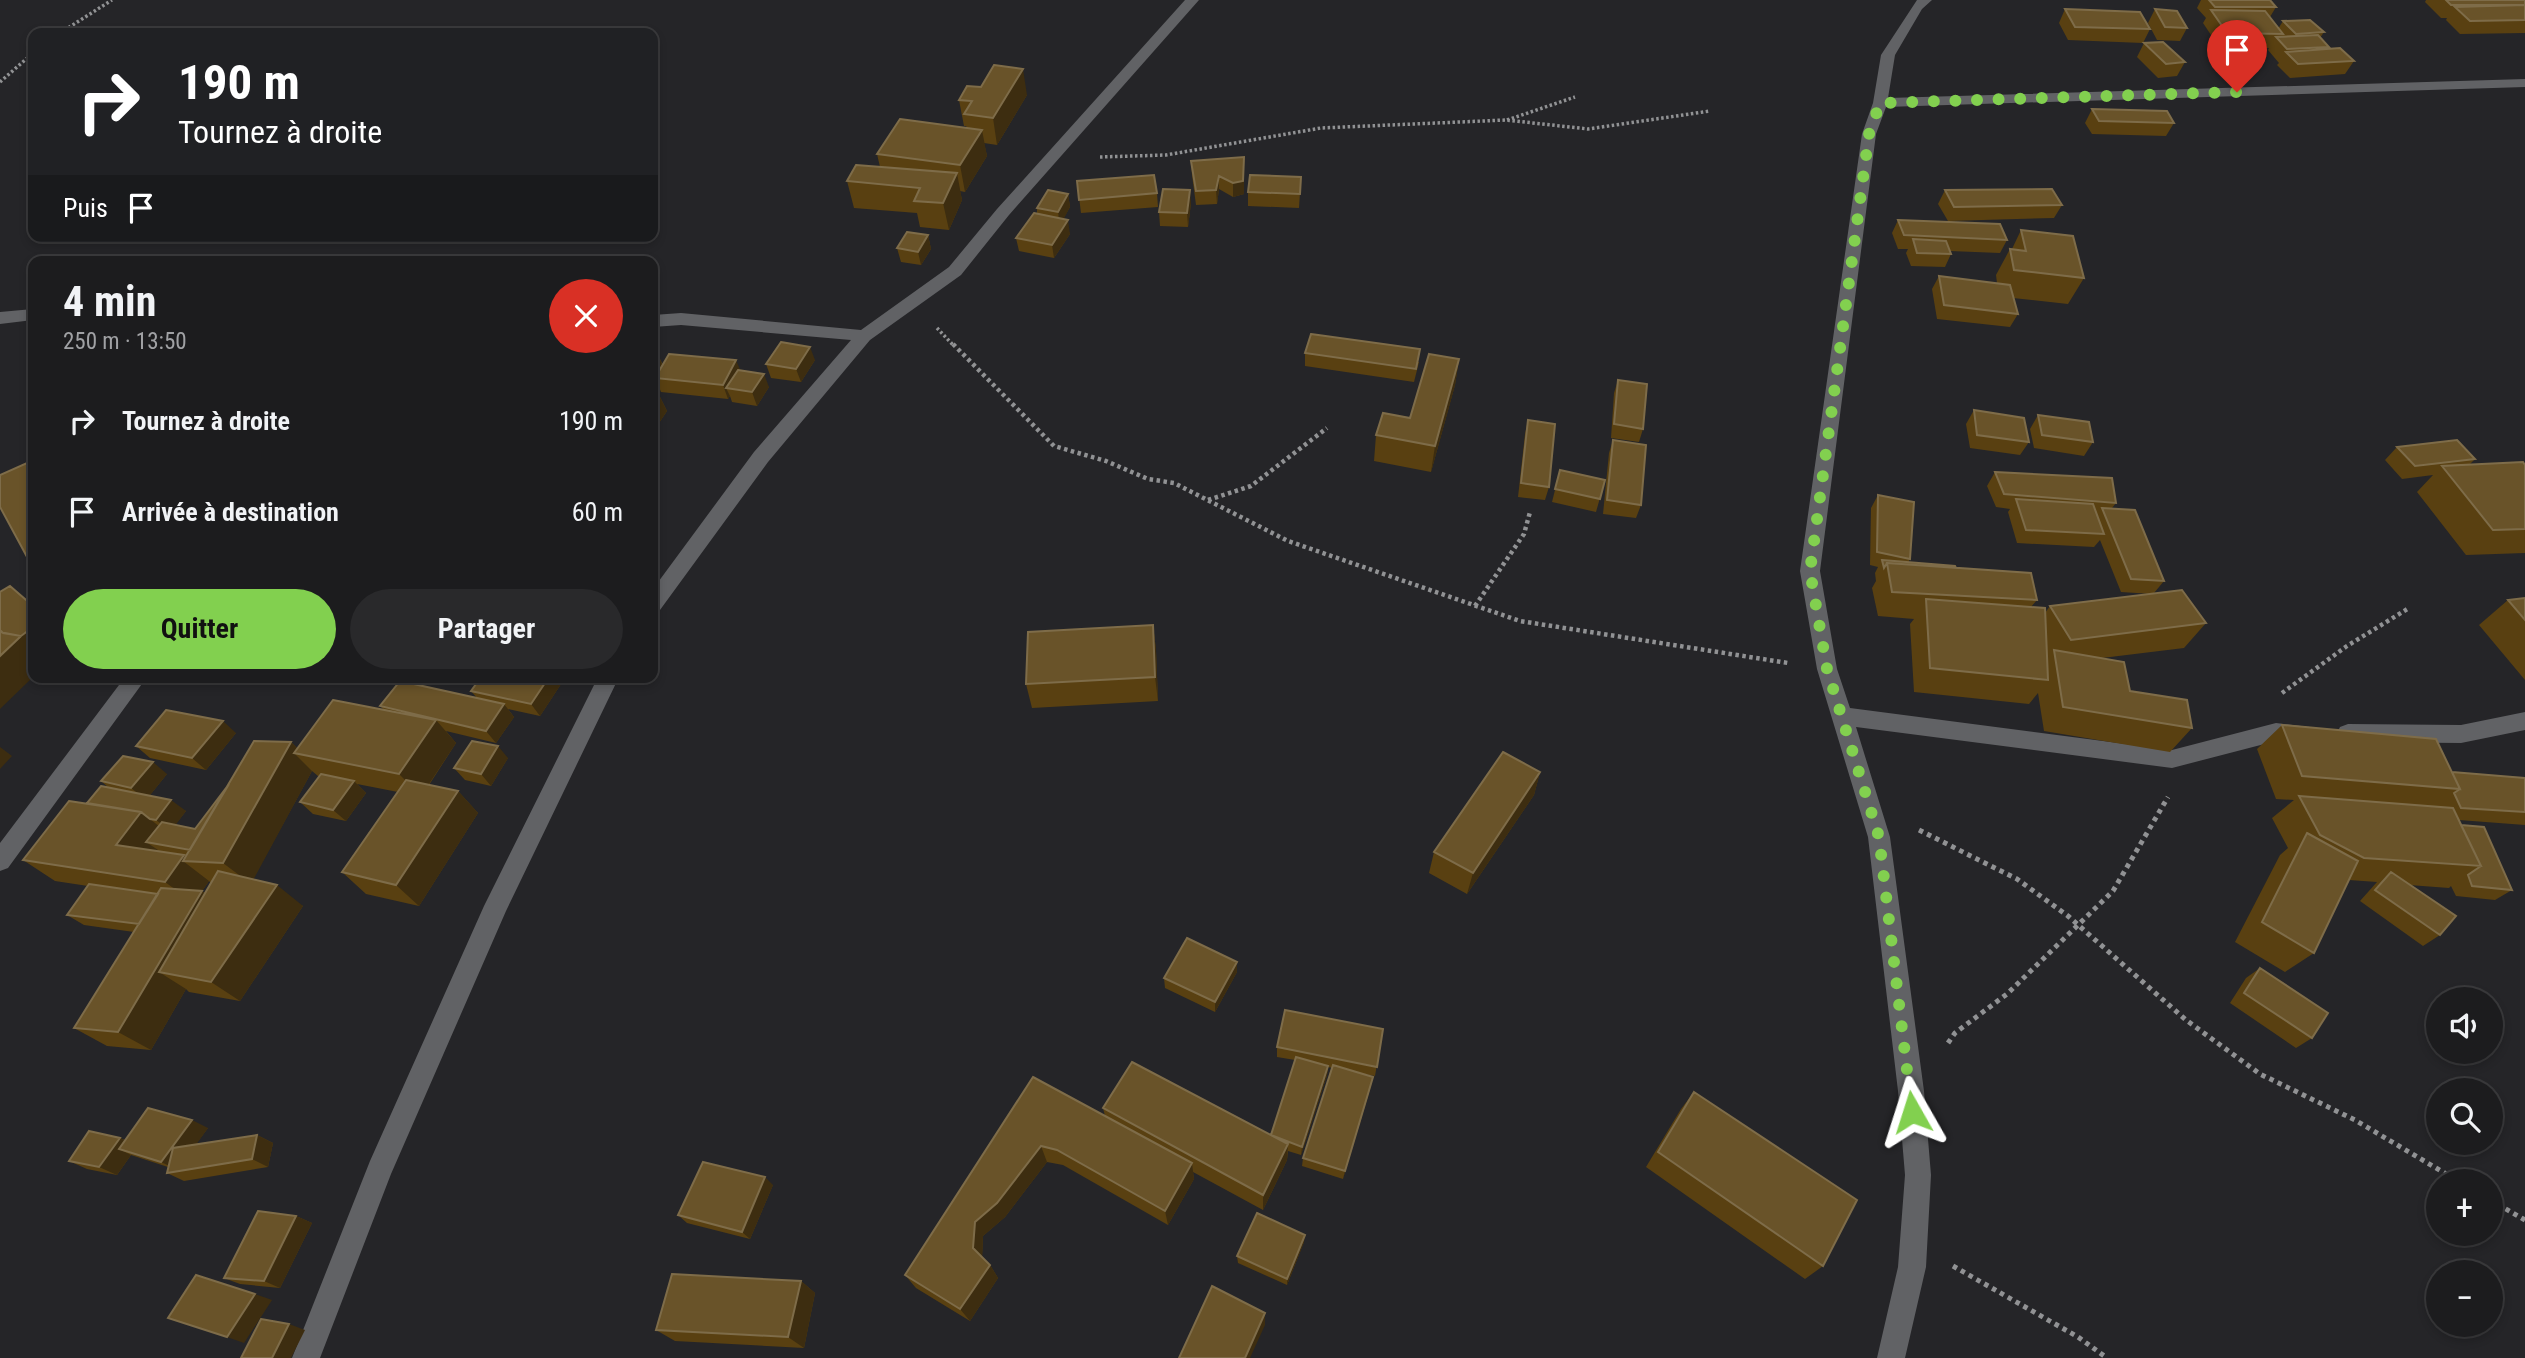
<!DOCTYPE html>
<html lang="fr">
<head>
<meta charset="utf-8">
<style>
	body { margin:0; font-family:"Roboto Condensed",sans-serif; background:#29292b; color:#f1f3f6; height:100vh; display:flex; flex-direction:column; font-size:26px; white-space:nowrap }
	* { box-sizing:border-box; margin:0 }
	p { font-size:23px; color:#a0a1a4 }
	.icon { flex:none; width:38px; height:38px; fill:none; stroke:currentColor; stroke-width:2; stroke-linecap:round; stroke-linejoin:round }
	.map { position:relative; flex:1; overflow:hidden }
	.drawer { position:absolute; left:28px; top:256px; width:630px; height:427px; display:flex; flex-direction:column; background:#1c1c1e; border-radius:14px; box-shadow:0 4px 10px #0003,0 0 0 2px #3a3a3c }
	.drawer>* { flex:none }
	.hud { position:absolute; left:28px; top:28px; width:630px; height:214px; border-radius:14px; box-shadow:0 4px 10px #0003,0 0 0 2px #3a3a3c; background:#202124; color:#fff; overflow:hidden }
	.controls { position:absolute; left:2426px; top:987px; display:grid; gap:14px }
	.controls a { display:grid; place-items:center; width:77px; height:77px; border-radius:50%; background:#1c1c1e; box-shadow:0 4px 10px #0003,0 0 0 2px #3a3a3c; font-size:35px }
	.pin { position:absolute; display:grid; place-items:center; width:60px; height:60px; color:#fff; margin:-72px -30px; border-radius:50% 50% 50% 0; rotate:-45deg; box-shadow:0 0 7px #0007 }
	.pin .icon { rotate:45deg }
	.me { position:absolute; width:77px; margin:-38px; rotate:354deg; stroke-linejoin:round; filter:drop-shadow(0 0 5px #0008) }
	.turn { display:flex; align-items:center; gap:24px; height:147px; padding:0 35px; font-size:32px }
	.turn .icon { width:91px; height:91px; stroke-width:2.5 }
	.turn b { display:block; font-size:49px; line-height:60px }
	.then { display:flex; align-items:center; height:66px; padding:0 35px; background:#0003; gap:14px; font-size:26px }
	.round { display:grid; place-items:center; flex:none; width:74px; height:74px; border-radius:37px; background:#29292b }
	.headline { display:flex; align-items:center; justify-content:space-between; height:119px; padding:0 35px }
	h1 { font-size:42px; font-weight:700; line-height:52px }
	.button { display:flex; gap:14px; margin-top:auto; padding:14px 35px }
	.button a { flex:1; height:80px; border-radius:42px; background:#82d04f; color:#111; font-size:28px; font-weight:700; line-height:80px; text-align:center }
	.button a+a { background:#29292b; color:#f1f3f6 }
	ul { padding:0; list-style:none }
	li { display:flex; align-items:center; gap:21px; height:91px; padding:0 35px }
	li div { flex:1 }
	li b { display:block; font-size:26px }
	li em { font-style:normal }
	.map>svg:first-child { display:block }
</style>
</head>
<body>
<div class="map">
<svg width="2525" height="1358" viewBox="0 0 2525 1358">
	<rect width="100%" height="100%" fill="#252528"/>
	<g fill="none" stroke-linecap="round" stroke-linejoin="round">
		<path stroke="#919294" stroke-width="3.5" stroke-dasharray="2.5 2.5" stroke-linecap="butt" d="M60 33 112 0
			M0 82 33 53
			M1507 120 1575 97
			M1100 157 1166 155 1321 128 1506 120 1588 129 1710 111
			M937 328 954 346"/>
		<path stroke="#919294" stroke-width="4.5" stroke-dasharray="3.5 3.5" stroke-linecap="butt" d="M953 344 1054 446 1106 461 1148 479 1174 483 1288 541 1520 621 1788 663
			M1208 500 1251 486 1327 428
			M1475 606 1524 534 1530 512
			M2282 693 2347 646 2409 608"/>
		<path stroke="#919294" stroke-width="5" stroke-dasharray="4.5 4.5" stroke-linecap="butt" d="M1919 830 2017 879 2068 916 2186 1020 2260 1074 2355 1120 2458 1181
			M1948 1043 1955 1033 2007 994 2113 891 2168 797
			M2490 1200 2525 1220
			M1953 1266 2078 1337 2107 1358"/>
		<path fill="#616265" fill-rule="evenodd" d="M1185 0H1199L1009 215 961 275 870 340 768 462 660 610 653 612V589L754 452 851 340 681 325 653 327V315L681 313 861 330 949 267 997 209Z
			M1917 0H1932L1922 9 1895 55 1888 98 2525 79V87L1886 107 1876 134 1820 571 1837 669 1850 708 2172 750 2276 723 2310 727 2313 733 2310 739 2302 742 2276 741 2172 768 1856 727 1890 837 1924 1091 1931 1175 1926 1267 1905 1358H1877L1898 1267 1905 1175 1898 1091 1868 837 1817 669 1800 571 1862 134 1873 103 1881 55Z
			M33 309V320L0 324V312Z
			M125 677H147L8 868 0 871V843Z
			M598 677H619L506 911 391 1174 320 1358H292L370 1161 484 906Z
			M2525 712V730L2461 743 2348 742 2340 739 2337 733 2340 727 2348 724 2461 725Z"/>
	</g>
	<path fill="#594011" fill-rule="evenodd" d="M2201 0H2270L2276 7 2270 17 2278 29 2283 21 2324 32 2320 38 2329 47 2328 49 2354 61 2345 74 2290 78 2277 65 2279 63 2268 50 2269 48 2219 47 2203 23 2206 18 2197 8Z
		M2426 0H2525V33L2460 34 2446 20 2447 18H2441L2425 2Z
		M2065 9 2150 29 2143 43 2068 40 2059 23Z
		M2155 9 2187 28 2180 41 2157 40 2148 23Z
		M2144 43 2185 62 2177 76 2158 78 2137 57Z
		M1027 95 997 145 984 143 987 156 965 192 960 191 962 200 949 230 920 227 917 213 854 208 847 181 880 167 877 154 967 128 966 126H964L959 100Z
		M2092 109 2174 123 2166 136 2092 134 2085 123Z
		M1244 157V194L1233 197 1219 189 1217 204 1196 205 1192 175 1191 161Z
		M1301 177 1299 208 1248 206V192Z
		M1077 181 1157 193 1158 207 1081 213Z
		M1945 190 2062 205 2054 218 1948 221 1938 204Z
		M1068 194 1070 207 1063 219 1070 234 1054 258 1019 251 1016 238 1037 214V208Z
		M1191 203 1188 227 1160 226 1159 212Z
		M1898 220 2007 240 2000 253 1950 251 1951 254 1945 267 1911 266 1906 253 1908 249H1898L1892 233Z
		M2021 230 2084 278 2068 304 2013 298 2018 314 2010 327 1937 319 1932 289 1939 276 1997 283 1996 275 2010 249H2012Z
		M928 235 931 249 921 265 901 262 897 248Z
		M1305 353 1419 362 1414 382 1305 366Z
		M653 355H658L663 365 740 370 769 387 757 406 732 402 730 396 728 399 661 392 658 385 656 389 667 411 653 432Z
		M1459 359 1455 385 1431 472 1374 461 1376 435 1410 418Z
		M815 360 801 382 771 378 766 364Z
		M1618 380 1643 429 1639 442 1611 438 1614 393Z
		M1974 410 2029 442 2020 455 1970 448 1966 424Z
		M2038 415 2093 442 2084 456 2034 448 2030 429Z
		M1528 420 1549 487 1545 500 1518 497 1525 434Z
		M1613 440 1641 505 1636 518 1603 514 1609 453Z
		M2397 447 2475 459 2469 465H2525V553L2466 555 2417 492 2433 475 2402 479 2385 460Z
		M1560 470 1605 480 1596 512 1552 502Z
		M1995 472 2116 503 2112 508 2164 581 2154 593 2206 623 2184 648 2102 658 2130 691 2192 728 2170 752 2044 731 2038 693 2029 704 1914 692 1910 624 1914 619 1878 616 1872 588 1876 581 1875 573 1878 567 1870 565 1871 508 1878 495 1910 559 1908 563 1956 568 2037 600 2031 607 2045 613 2050 606 2152 594 2121 592 2100 540 2094 547 2017 543 2008 512 2010 509 1996 507 1987 486Z
		M2525 598V680L2479 625 2508 600Z
		M1153 625 1156 650 1158 701 1032 708 1026 684Z
		M481 677H564L565 678 540 716 508 709 514 717 496 743 446 731 456 743 429 785 458 791 478 813 419 906 366 894 342 872 398 792 357 784 366 793 346 821 313 814 300 802 320 776H318L312 771 253 879 303 906 240 1001 189 992 186 989 151 1050 107 1046 74 1028 134 932 84 925 67 915 88 886 55 881 23 860 109 788 101 781 167 774 150 795 186 811 175 825 195 829 291 742 297 748 384 710 380 706 477 698 471 691ZM209 881 211 883 205 893 202 891Z
		M2282 725 2452 772 2525 778V825L2459 820 2461 825 2512 890 2495 900 2456 896 2451 886 2449 888 2409 885 2440 935 2423 946 2360 901 2377 882 2349 880 2314 953 2285 972 2235 942 2280 855 2288 848 2272 818 2294 800 2276 799 2257 749Z
		M236 733 206 770 150 758 136 746Z
		M508 758 491 786 465 780 454 768Z
		M1540 772 1534 795 1467 894 1429 873 1434 852Z
		M2260 968 2312 1038 2296 1048 2230 1003 2246 978Z
		M1237 972 1215 1012 1165 988 1164 978Z
		M1383 1029 1375 1076 1358 1073 1371 1086 1343 1179 1302 1166 1303 1158 1332 1068 1328 1067 1327 1075 1301 1155 1288 1151 1287 1160 1263 1210 1193 1172 1194 1179 1168 1225 1063 1165 1047 1162 1005 1217 983 1236 982 1257 990 1265 998 1278 970 1321 916 1288 905 1275 1033 1077 1105 1116 1103 1108 1271 1135 1295 1060 1277 1057V1047Z
		M1694 1092 1823 1266 1805 1279 1646 1167 1681 1109Z
		M208 1128 196 1144 257 1135 273 1143 268 1167 184 1181 167 1173 168 1167 131 1155 117 1175 87 1169 69 1161 120 1138 125 1140Z
		M773 1185 750 1239 687 1223 678 1215Z
		M296 1216 312 1223 280 1288 240 1284 224 1278Z
		M1304 1242 1287 1285 1238 1263 1237 1256Z
		M801 1281 815 1293 804 1348 675 1341 656 1330Z"/>
	<path fill="#3d2d10" d="M1023 69 1027 95 997 145 993 118Z
		M982 130 987 156 965 192 960 165Z
		M1244 157V194L1233 197V183Z
		M957 173 962 200 949 230 943 203Z
		M1219 176V189L1217 204 1216 190Z
		M1190 190 1191 203 1188 227 1187 213Z
		M1068 194 1070 207 1060 226 1058 212Z
		M1068 220 1070 234 1054 258 1052 245Z
		M928 235 931 249 921 265 918 252Z
		M810 347 815 360 801 382 796 369Z
		M658 355 664 369 655 378 658 385 656 389 667 411 653 432V369Z
		M1459 359 1455 385 1431 472 1435 446Z
		M736 360 742 374 726 388 730 396 728 399 723 385Z
		M764 374 769 387 757 406 752 392Z
		M1153 625 1156 650 1158 701 1155 677Z
		M33 627V677L0 709V656L12 641Z
		M549 677H564L565 678 540 716 531 704Z
		M504 704 514 717 496 743 486 731Z
		M436 720 456 743 421 796 399 774Z
		M223 721 236 733 206 770 192 758Z
		M291 742 304 755 294 753 312 771 251 884 223 863Z
		M498 746 508 758 491 786 481 774Z
		M0 747 12 756 0 769Z
		M153 762 167 774 146 800 131 788Z
		M1540 772 1534 795 1467 894 1473 873Z
		M354 781 366 793 346 821 333 810Z
		M458 791 478 813 419 906 396 885Z
		M171 800 186 811 171 831 156 820Z
		M141 812 169 834 146 842 158 850 146 866 116 845Z
		M184 855 192 862 183 861 209 881 194 903 165 882Z
		M277 885 303 906 240 1001 211 982Z
		M202 891 230 912 159 972 186 989 151 1050 118 1032Z
		M1237 962V972L1215 1012V1002Z
		M1328 1066 1327 1075 1301 1155 1302 1147Z
		M1373 1077 1371 1086 1343 1179 1345 1171Z
		M192 1120 208 1128 178 1170 161 1162Z
		M257 1135 273 1143 268 1167 252 1159Z
		M120 1138 138 1146 119 1149 131 1155 117 1175 99 1167Z
		M1288 1144 1287 1160 1263 1210V1195Z
		M1041 1146 1047 1162 1005 1217 983 1236 982 1262 973 1248 975 1222Z
		M1192 1163 1194 1179 1168 1225 1165 1211Z
		M765 1177 773 1185 750 1239 742 1232Z
		M296 1216 312 1223 280 1288 264 1281Z
		M1305 1235 1304 1242 1287 1285V1279Z
		M990 1265 998 1278 970 1321 960 1309Z
		M801 1281 815 1293 804 1348 788 1337Z
		M255 1294 272 1300 244 1343 227 1337Z
		M1265 1313V1325L1250 1358H1245Z
		M289 1324 305 1330 291 1358H272Z"/>
	<path fill="#695329" stroke="#7e6c49" stroke-width="2" d="M2209 0H2270L2276 7H2215Z
		M2446 0H2525V5H2451Z
		M2525 5V20L2470 21 2455 7Z
		M2065 9 2140 12 2150 29 2075 27Z
		M2155 9 2177 11 2187 28 2165 27Z
		M2211 10 2265 11 2283 34 2227 33Z
		M2310 20 2324 32 2296 34 2283 21Z
		M2318 35 2329 47 2287 49 2276 37Z
		M2163 42 2185 62 2166 64 2144 43Z
		M2340 48 2354 61 2298 64 2286 52Z
		M994 65 1023 69 993 118 964 114 972 101 959 100 967 86 981 87Z
		M2092 109 2167 111 2174 123 2099 121Z
		M900 119 982 130 960 165 877 154Z
		M1244 157 1243 181 1233 183 1219 176 1216 190 1196 191 1191 161Z
		M856 165 957 173 943 203 914 201 920 188 847 181Z
		M1154 175 1157 193 1079 200 1077 181Z
		M1250 175 1301 177 1300 194 1248 192Z
		M1163 189 1190 190 1187 213 1159 212Z
		M2052 189 2062 205 1954 207 1945 190Z
		M1048 190 1068 194 1058 212 1037 208Z
		M1034 213 1068 220 1052 245 1016 238Z
		M1898 220 2000 224 2007 240 1904 235Z
		M2021 230 2073 236 2084 278 2014 270 2010 249 2026 251Z
		M907 232 928 235 918 252 897 248Z
		M1913 239 1946 241 1951 254 1917 253Z
		M1939 276 2010 285 2018 314 1944 305Z
		M1311 334 1420 349 1416 369 1305 353Z
		M781 342 810 347 796 369 766 364Z
		M669 354 736 360 723 385 655 378Z
		M1429 354 1459 359 1435 446 1376 435 1383 413 1410 418Z
		M653 355H658L653 369Z
		M738 370 764 374 752 392 726 388Z
		M1618 380 1647 384 1643 429 1614 424Z
		M1974 410 2024 418 2029 442 1977 435Z
		M2038 415 2089 422 2093 442 2042 435Z
		M1528 420 1555 424 1549 487 1521 483Z
		M1613 440 1646 445 1641 505 1607 500Z
		M2457 440 2475 459 2415 466 2397 447Z
		M2523 462 2525 465V529L2493 530 2442 466Z
		M27 463 33 474V568L0 507V475Z
		M1560 470 1605 480 1600 499 1555 489Z
		M1995 472 2112 478 2116 503 2004 494Z
		M1878 495 1914 502 1910 559 1877 552Z
		M2016 499 2093 504 2104 534 2026 530Z
		M2102 508 2135 510 2164 581 2131 579Z
		M1882 560 1955 566 1956 568 1887 563 1884 568Z
		M1887 563 2031 573 2037 600 1892 592Z
		M10 586 33 606V627L21 636 3 633 0 630V592Z
		M2182 590 2206 623 2071 640 2050 606Z
		M2525 598V620L2508 600Z
		M1926 599 2045 608 2048 680 1930 668Z
		M1153 625 1155 677 1026 684 1028 632Z
		M0 632 21 636 0 656Z
		M2054 650 2124 662 2130 691 2187 700 2192 728 2063 707Z
		M481 677H549L531 704 471 691Z
		M400 681 504 704 486 731 380 706Z
		M333 700 436 720 399 774 294 753Z
		M166 710 223 721 192 758 136 746Z
		M2282 725 2436 739 2460 789 2302 776Z
		M254 741 291 742 223 863 183 861Z
		M472 741 498 746 481 774 454 768Z
		M1503 752 1540 772 1473 873 1434 852Z
		M123 756 153 762 131 788 101 781Z
		M2452 772 2525 778V812L2461 808 2454 793 2460 789Z
		M321 774 354 781 333 810 300 802Z
		M406 780 458 791 396 885 342 872Z
		M229 784 190 850 146 842 162 822 195 829Z
		M101 786 171 800 156 820 150 819 141 812 87 803Z
		M2299 796 2453 808 2481 866 2364 858 2320 835Z
		M69 801 141 812 116 845 184 855 165 882 23 860Z
		M2461 825 2484 827 2512 890 2472 886 2468 875 2481 866Z
		M2307 833 2358 861 2314 953 2262 922Z
		M218 871 277 885 211 982 159 972Z
		M2391 872 2456 916 2440 935 2375 890Z
		M89 884 158 894 139 924 67 915Z
		M161 888 202 891 118 1032 74 1028Z
		M1187 938 1237 962 1215 1002 1164 978Z
		M2260 968 2328 1013 2312 1038 2244 993Z
		M1285 1010 1383 1029 1377 1067 1277 1047Z
		M1296 1057 1328 1066 1302 1147 1271 1135Z
		M1132 1062 1288 1144 1263 1195 1103 1108Z
		M1333 1065 1373 1077 1345 1171 1303 1158Z
		M1033 1077 1192 1163 1165 1211 1057 1150 1041 1146 997 1203 975 1222 973 1248 990 1265 960 1309 905 1275Z
		M1694 1092 1857 1200 1823 1266 1658 1152Z
		M148 1108 192 1120 161 1162 119 1149Z
		M89 1131 120 1138 99 1167 69 1161Z
		M257 1135 252 1159 167 1173 173 1148Z
		M703 1162 765 1177 742 1232 678 1215Z
		M258 1211 296 1216 264 1281 224 1278Z
		M1257 1213 1305 1235 1287 1279 1237 1256Z
		M672 1274 801 1281 788 1337 656 1330Z
		M196 1275 255 1294 227 1337 168 1318Z
		M1212 1286 1265 1313 1245 1358H1179Z
		M261 1319 289 1324 272 1358H241Z"/>
	<g fill="none" stroke-linecap="round" stroke-linejoin="round">
		<path stroke="#82d04f" stroke-width="12" stroke-dasharray="0 21.6" d="M1912 1112 1879 837 1827 669 1810 571 1869 134 1880 103 2237 92"/>
	</g>
</svg>
<div class="controls">
<a><svg class="icon" aria-label="sound" viewBox="0 0 24 24"><path d="M4 9h4l5-4v14l-5-4H4zM17 9q2 3 0 6"/></svg></a>
<a><svg class="icon" aria-label="search" viewBox="0 0 24 24"><circle cx="10" cy="10" r="6"/><path d="M15 15l6 6"/></svg></a>
<a>+</a>
<a>−</a>
</div>
<div class="pin" style="left:2237px;top:92px;background:#d93025"><svg class="icon" aria-label="arrive" viewBox="0 0 24 24"><path d="M6 21V4h12l-3 4 3 4H6"/></svg></div>
<svg class="me" style="left:1912px;top:1112px" viewBox="-20 -20 40 40"><path d="M0-17L14 15 0 8-14 15z" fill="#82d04f" stroke="#fff" stroke-width="4"/></svg>
<div class="hud">
<div class="turn"><svg class="icon" aria-label="right" viewBox="0 0 24 24"><path d="M7 20v-9h11M14 6l5 5-5 5"/></svg><div><b>190 m</b>Tournez à droite</div></div>
<div class="then">Puis<svg class="icon" aria-label="arrive" viewBox="0 0 24 24"><path d="M6 21V4h12l-3 4 3 4H6"/></svg></div>
</div>
<section class="drawer">
<div class="headline"><div><h1>4 min</h1><p>250 m · 13:50</p></div><a class="round" style="background:#d93025;color:#fff"><svg class="icon" aria-label="close" viewBox="0 0 24 24"><path d="M6 6l12 12M18 6L6 18"/></svg></a></div>
<ul>
<li><svg class="icon" aria-label="right" viewBox="0 0 24 24"><path d="M7 20v-9h11M14 6l5 5-5 5"/></svg><div><b>Tournez à droite</b></div><em>190 m</em></li>
<li><svg class="icon" aria-label="arrive" viewBox="0 0 24 24"><path d="M6 21V4h12l-3 4 3 4H6"/></svg><div><b>Arrivée à destination</b></div><em>60 m</em></li>
</ul>
<div class="button"><a>Quitter</a><a>Partager</a></div>
</section>
</div>
</body>
</html>
